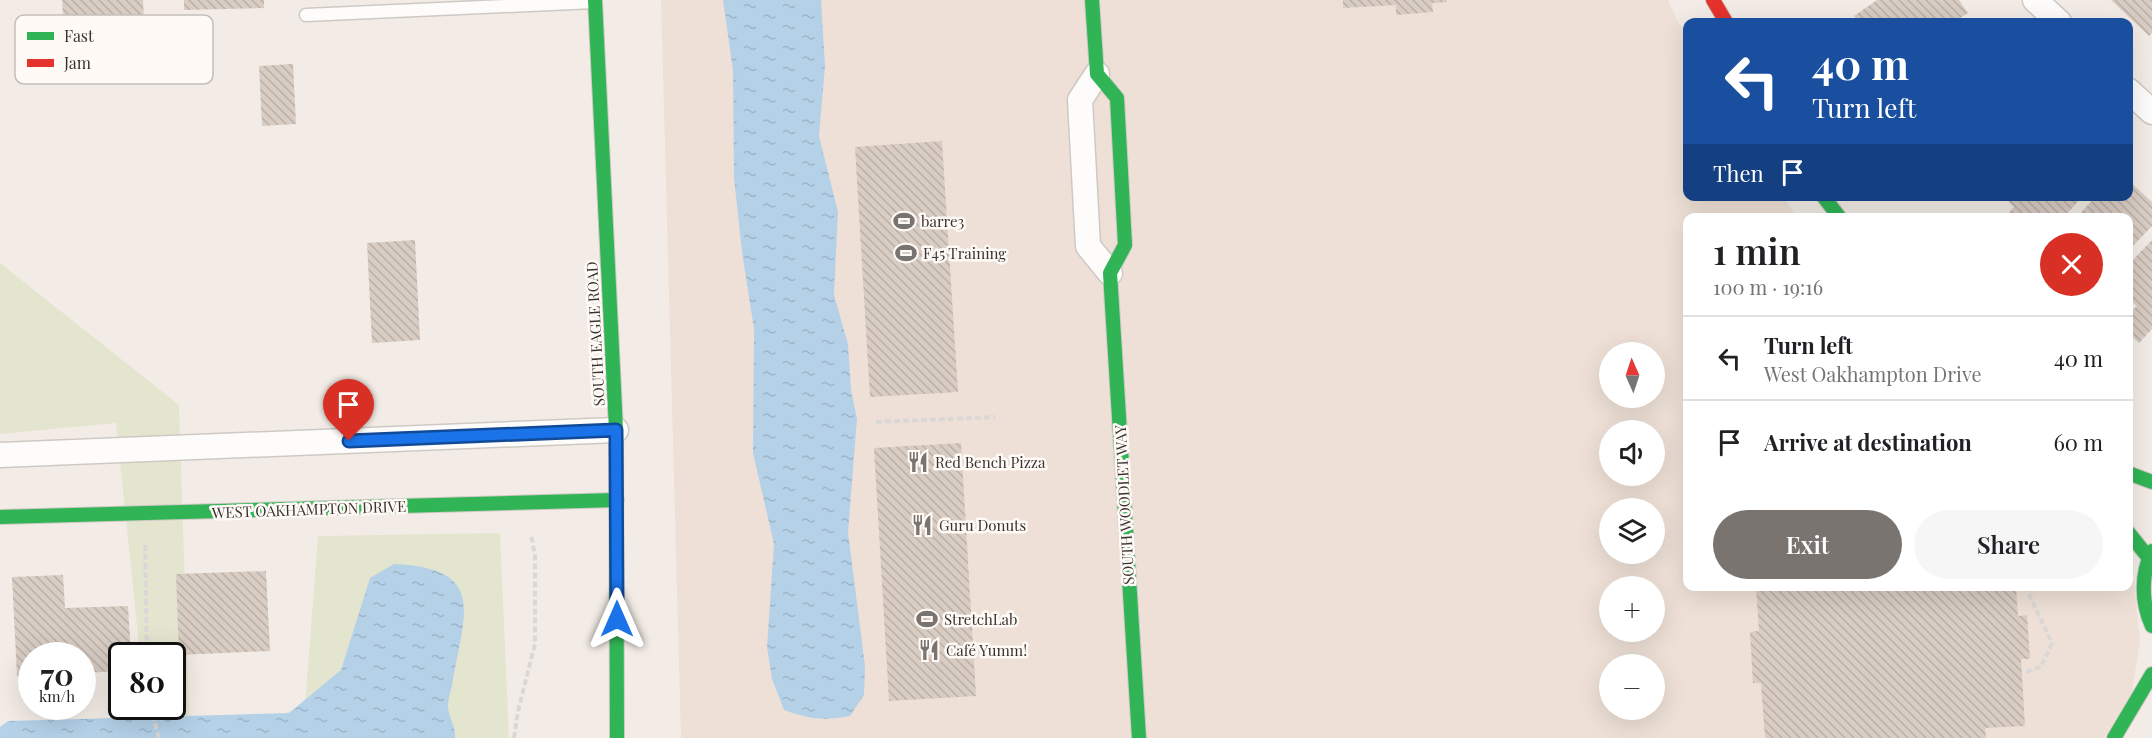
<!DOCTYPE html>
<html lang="en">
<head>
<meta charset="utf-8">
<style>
	body { margin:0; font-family:"Playfair Display",serif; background:#f6f6f6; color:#202124; height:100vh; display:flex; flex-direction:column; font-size:22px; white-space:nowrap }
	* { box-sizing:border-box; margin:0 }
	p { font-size:20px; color:#757577 }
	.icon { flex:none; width:33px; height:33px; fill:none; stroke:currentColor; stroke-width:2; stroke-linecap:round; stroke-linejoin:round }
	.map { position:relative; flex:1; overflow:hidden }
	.side { position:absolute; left:1683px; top:213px; width:450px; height:378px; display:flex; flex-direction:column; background:#fff; border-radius:12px; box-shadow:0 6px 24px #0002 }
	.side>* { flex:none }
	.guide { position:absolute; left:1683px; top:18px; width:450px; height:183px; border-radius:12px; box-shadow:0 6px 24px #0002; background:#1a4fa0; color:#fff; overflow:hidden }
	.needle { width:39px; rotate:357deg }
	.controls { position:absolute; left:1599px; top:342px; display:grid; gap:12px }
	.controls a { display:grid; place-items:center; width:66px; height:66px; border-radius:50%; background:#fff; box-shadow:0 6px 24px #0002; font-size:30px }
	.speed { position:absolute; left:18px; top:642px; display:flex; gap:12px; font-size:30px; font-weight:700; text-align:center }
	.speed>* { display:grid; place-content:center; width:78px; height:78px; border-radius:50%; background:#fff; box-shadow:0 6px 24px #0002; line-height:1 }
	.speed small { font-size:15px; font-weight:400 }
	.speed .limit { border:3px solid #111; border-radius:9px; background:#fff; color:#111 }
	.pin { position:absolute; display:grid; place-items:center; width:51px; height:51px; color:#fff; margin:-62px -26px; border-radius:50% 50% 50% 0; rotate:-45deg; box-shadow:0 0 6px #0007 }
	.pin .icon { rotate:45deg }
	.me { position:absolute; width:66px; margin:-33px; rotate:0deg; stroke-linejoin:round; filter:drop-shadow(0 0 4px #0008) }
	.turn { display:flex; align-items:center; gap:21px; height:126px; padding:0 30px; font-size:27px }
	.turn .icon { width:78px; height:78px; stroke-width:2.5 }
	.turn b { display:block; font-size:42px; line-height:51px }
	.then { display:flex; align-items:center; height:57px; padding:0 30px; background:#0003; gap:12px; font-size:22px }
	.round { display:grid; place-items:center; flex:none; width:63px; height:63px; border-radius:32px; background:#f6f6f6 }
	.headline { display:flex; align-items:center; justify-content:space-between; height:102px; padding:0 30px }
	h1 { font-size:36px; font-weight:600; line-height:45px }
	.button { display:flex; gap:12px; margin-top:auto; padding:12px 30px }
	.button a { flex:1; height:69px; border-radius:36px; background:#797470; color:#fff; font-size:24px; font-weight:600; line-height:69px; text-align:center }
	.button a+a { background:#f6f6f6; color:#202124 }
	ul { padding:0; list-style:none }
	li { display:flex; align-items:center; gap:18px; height:84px; padding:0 30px; border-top:2px solid #e0e0e0 }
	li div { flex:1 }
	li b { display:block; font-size:22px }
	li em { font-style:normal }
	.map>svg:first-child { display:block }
</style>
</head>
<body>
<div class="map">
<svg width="2152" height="738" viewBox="0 0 2152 738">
	<defs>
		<pattern id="water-ripples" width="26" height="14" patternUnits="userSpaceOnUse" patternTransform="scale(1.5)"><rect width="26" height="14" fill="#b4d1e8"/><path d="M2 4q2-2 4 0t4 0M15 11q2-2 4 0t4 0" fill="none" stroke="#9cb4c7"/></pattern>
		<pattern id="building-back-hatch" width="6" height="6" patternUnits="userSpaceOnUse" patternTransform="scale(1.5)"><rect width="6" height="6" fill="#d8ccc3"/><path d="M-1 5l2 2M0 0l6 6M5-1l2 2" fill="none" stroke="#bab0a8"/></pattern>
	</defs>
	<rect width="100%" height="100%" fill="#f3ece6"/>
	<path fill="#eee0d6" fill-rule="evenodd" d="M661 0H1668L1678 22 1687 34 1688 196 1783 197 1797 217 1688 218V586H2128L2129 565 2134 583 2140 640 2132 691 2104 738H681ZM1610 352H1654V398H1610ZM1610 430H1654V476H1610ZM1610 508H1654V554H1610ZM1610 586H1654V632H1610ZM1610 664H1654V710H1610Z"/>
	<path fill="#e4e5cf" d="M0 263 179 405 190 738H134L147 716 146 707 172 706V656L140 655 116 423 0 434Z
		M500 533 509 738H228L305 705 318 536Z"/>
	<path fill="url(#water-ripples)" d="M723 0H821L825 66 819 136 838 212 834 295 848 344 851 390 857 419 848 532 865 666 864 695 850 716C825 721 808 719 784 710L772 679 767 647 774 544 753 453 754 329 742 252 734 178 733 71Z
		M394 564C486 568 465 612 453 679 452 688 448 698 448 707 449 718 456 727 455 738H0V727L8 721 289 713 341 670 370 578Z"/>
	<path fill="url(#building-back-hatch)" d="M62 0H143L145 43 65 47Z
		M184 0H264V8L184 10Z
		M1343 0H1447V2L1432 3 1433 12 1396 15V5L1343 8Z
		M1877 0H1959L1968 13 1954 22H1858L1854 16Z
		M2111 0H2152V33L2149 36Z
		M293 64 296 124 262 126 259 66Z
		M942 141 958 392 870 397 855 147Z
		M2128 180 2152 202V226L2128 251V218H2076L2096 196H2128Z
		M2003 196H2083L2063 218H2004L2014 207Z
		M415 240 420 340 372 343 367 243Z
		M2152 240V329L2139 343 2128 333V314L2137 306 2128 298V265Z
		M961 443 976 696 889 701 874 448Z
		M266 571 270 651 179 655 176 574Z
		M63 575 65 608 128 606 131 656H122V671L82 673V656H32V675L17 676 12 577Z
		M1756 586H2016L2018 616 2027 615 2030 659H2021L2025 726 1985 728 1986 738H1765L1761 683H1753L1750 632 1759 631Z"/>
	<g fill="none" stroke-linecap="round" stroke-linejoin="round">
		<defs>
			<path id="lane" d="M306 15 594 2"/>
			<path id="street" d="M2035 0 2059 22
				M1097 74 1080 100 1088 246 1110 273
				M2128 90 2152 112
				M0 455 616 430"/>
			<path id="fast" d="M595 0 616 430 617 738
				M1092 0 1097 74 1117 98 1125 245 1110 273 1139 738
				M1823 196 1840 218
				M2128 473 2152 482
				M0 517 617 500
				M2128 532 2148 557
				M2152 551C2141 575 2141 602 2152 626
				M2114 738 2152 674"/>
			<path id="jam" d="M1713 0 1726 22"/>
		</defs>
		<use href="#lane" stroke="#cec9c4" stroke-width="15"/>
		<use href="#street" stroke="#cec9c4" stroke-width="27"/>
		<use href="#fast" stroke="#cec9c4" stroke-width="16"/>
		<use href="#jam" stroke="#cec9c4" stroke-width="16"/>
		<path stroke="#dad8d7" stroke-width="4" stroke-dasharray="6 3" stroke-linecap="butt" d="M876 422 995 417
			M145 545 147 656
			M2025 586 2052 643 2041 667 2025 672
			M150 706 159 738
			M514 738 518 711 535 644V556L531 535"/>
		<use href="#lane" stroke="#fdfcfb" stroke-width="12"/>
		<use href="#street" stroke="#fdfcfb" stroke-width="24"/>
		<use href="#fast" stroke="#30b455" stroke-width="14"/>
		<use href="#jam" stroke="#e5322d" stroke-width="14"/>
	</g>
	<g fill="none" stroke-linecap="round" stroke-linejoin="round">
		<defs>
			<path id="route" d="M349 441 616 430 617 619"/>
		</defs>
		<use href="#route" stroke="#114b97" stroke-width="15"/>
		<use href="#route" stroke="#1a73e8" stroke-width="10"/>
	</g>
	<defs>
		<symbol id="stadium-bare" viewBox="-9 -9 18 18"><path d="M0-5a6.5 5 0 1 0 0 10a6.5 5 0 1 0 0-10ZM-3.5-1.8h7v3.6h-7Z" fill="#797470" stroke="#fffaf6" stroke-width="2.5" paint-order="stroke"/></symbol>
		<symbol id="restaurant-bare" viewBox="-9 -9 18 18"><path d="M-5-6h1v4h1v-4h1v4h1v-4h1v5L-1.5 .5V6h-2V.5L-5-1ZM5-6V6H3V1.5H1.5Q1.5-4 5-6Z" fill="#797470" stroke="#fffaf6" stroke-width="2.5" paint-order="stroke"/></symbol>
	</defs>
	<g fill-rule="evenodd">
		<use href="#stadium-bare" x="889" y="206" width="30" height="30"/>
		<use href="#stadium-bare" x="891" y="238" width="30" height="30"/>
		<use href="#restaurant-bare" x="903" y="447" width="30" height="30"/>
		<use href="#restaurant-bare" x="907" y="510" width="30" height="30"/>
		<use href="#stadium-bare" x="912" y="604" width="30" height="30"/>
		<use href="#restaurant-bare" x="914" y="635" width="30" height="30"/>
	</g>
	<g text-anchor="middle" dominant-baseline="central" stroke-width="5" stroke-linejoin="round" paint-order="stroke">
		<g font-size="15" fill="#383330" stroke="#fffaf6" text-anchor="start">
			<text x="921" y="221">barre3</text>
			<text x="923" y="253">F45 Training</text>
			<text x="935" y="462">Red Bench Pizza</text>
			<text x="939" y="525">Guru Donuts</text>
			<text x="944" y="619">StretchLab</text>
			<text x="946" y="650">Café Yumm!</text>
		</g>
		<g font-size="15" fill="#383330" stroke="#fffaf6">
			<text transform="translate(595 334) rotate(-93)">SOUTH EAGLE ROAD</text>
			<text transform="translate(1124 505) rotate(-93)">SOUTH WOODLET WAY</text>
			<text transform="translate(309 509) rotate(-2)">WEST OAKHAMPTON DRIVE</text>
		</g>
	</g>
	<rect x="15" y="15" width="198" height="69" rx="9" fill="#fffaf6" stroke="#c3bebb" stroke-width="1.5"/>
	<rect x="27" y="32" width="27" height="8" fill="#30b455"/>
	<rect x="27" y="59" width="27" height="8" fill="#e5322d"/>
	<g font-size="16" fill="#383330">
		<text x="64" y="42">Fast</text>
		<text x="64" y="69">Jam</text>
	</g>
</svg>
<div class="controls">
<a><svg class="needle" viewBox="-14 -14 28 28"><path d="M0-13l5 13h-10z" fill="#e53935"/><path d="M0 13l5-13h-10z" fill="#757577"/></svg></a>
<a><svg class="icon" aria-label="sound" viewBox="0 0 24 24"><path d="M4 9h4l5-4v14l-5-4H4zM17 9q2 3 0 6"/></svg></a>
<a><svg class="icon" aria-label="layers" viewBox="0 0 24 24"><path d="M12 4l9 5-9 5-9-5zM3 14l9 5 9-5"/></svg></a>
<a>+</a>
<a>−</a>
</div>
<div class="speed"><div>70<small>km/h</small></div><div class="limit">80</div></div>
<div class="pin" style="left:349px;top:441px;background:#d93025"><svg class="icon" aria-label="arrive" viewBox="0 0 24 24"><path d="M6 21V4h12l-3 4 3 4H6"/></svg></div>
<svg class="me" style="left:617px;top:619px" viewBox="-20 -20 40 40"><path d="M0-17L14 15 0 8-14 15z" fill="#1a73e8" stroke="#fff" stroke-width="4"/></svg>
<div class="guide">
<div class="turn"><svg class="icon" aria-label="left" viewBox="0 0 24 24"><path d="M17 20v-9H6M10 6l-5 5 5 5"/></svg><div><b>40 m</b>Turn left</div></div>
<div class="then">Then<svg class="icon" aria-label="arrive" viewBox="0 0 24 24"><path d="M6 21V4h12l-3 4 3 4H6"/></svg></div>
</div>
<section class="side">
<div class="headline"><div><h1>1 min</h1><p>100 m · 19:16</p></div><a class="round" style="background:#d93025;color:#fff"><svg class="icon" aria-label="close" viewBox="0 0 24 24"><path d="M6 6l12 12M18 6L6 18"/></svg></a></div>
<ul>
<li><svg class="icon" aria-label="left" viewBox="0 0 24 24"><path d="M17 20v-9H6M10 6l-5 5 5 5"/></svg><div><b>Turn left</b><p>West Oakhampton Drive</p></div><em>40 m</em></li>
<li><svg class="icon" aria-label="arrive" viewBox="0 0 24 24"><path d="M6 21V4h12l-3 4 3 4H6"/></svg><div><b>Arrive at destination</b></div><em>60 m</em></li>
</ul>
<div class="button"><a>Exit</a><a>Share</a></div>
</section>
</div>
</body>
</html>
